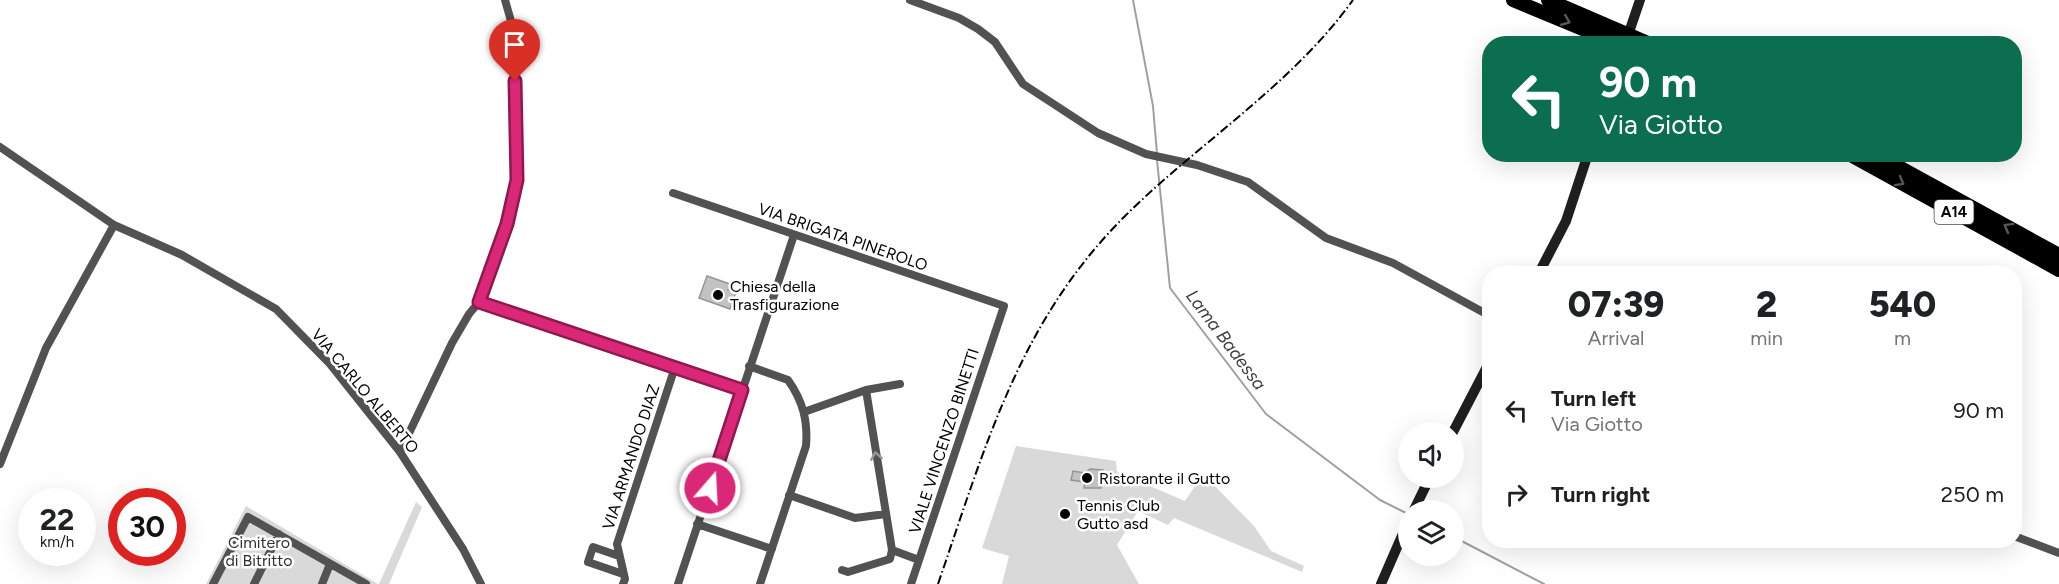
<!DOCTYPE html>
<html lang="en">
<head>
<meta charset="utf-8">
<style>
	body { margin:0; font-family:Figtree,sans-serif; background:#f2f2f2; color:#202124; height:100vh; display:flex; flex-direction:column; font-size:22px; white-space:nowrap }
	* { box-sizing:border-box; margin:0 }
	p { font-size:20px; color:#757577 }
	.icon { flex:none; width:33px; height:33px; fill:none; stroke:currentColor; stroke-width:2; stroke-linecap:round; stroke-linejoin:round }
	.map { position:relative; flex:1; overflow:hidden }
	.side { position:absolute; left:1482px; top:266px; width:540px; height:282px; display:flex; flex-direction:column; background:#fff; border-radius:24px; box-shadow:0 6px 24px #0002 }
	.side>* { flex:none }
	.guide { position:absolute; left:1482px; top:36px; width:540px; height:126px; border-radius:24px; box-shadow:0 6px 24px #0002; background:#0b6e4f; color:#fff; overflow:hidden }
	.buttons { position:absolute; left:1398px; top:422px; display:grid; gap:12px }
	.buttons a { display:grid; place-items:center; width:66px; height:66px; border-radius:50%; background:#fff; box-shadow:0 6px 24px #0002; font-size:30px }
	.speed { position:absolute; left:18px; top:488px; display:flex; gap:12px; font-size:30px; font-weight:700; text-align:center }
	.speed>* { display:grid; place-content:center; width:78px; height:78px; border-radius:50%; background:#fff; box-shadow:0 6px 24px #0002; line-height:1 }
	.speed small { font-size:15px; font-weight:400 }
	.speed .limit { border:9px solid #d22; background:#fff; color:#111 }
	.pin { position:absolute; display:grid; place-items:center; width:51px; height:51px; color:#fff; margin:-62px -26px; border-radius:50% 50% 50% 0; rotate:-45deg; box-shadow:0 0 6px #0007 }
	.pin .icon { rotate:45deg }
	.me { position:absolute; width:66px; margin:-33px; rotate:19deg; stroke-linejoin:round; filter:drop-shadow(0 0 4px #0008) }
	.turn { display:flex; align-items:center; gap:21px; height:126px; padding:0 18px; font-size:27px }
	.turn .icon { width:78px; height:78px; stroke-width:2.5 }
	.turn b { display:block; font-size:42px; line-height:51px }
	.eta { display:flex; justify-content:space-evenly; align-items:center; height:102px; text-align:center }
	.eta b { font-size:36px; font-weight:800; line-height:42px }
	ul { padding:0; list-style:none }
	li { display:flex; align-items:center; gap:18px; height:84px; padding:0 18px }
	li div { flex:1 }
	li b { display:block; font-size:22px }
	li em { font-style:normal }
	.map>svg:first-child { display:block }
</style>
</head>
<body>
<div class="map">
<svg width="2059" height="584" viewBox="0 0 2059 584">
	<rect width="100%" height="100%" fill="#fff"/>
	<path fill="#d9d9d9" d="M1016 446 1116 461 1117 472 1185 501 1203 474 1254 526 1271 551 1304 566 1302 572 1174 518 1168 525 1138 511 1117 545 1139 584H1002L1009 556 982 548Z
		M416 502 422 507 389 584H379Z
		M246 506 378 584H206Z"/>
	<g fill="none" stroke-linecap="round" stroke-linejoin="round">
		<path stroke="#a0a0a0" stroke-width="2" d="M1133 0 1153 106 1157 154
			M1157 160 1170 288 1266 414 1380 500 1408 514
			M1454 537 1544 584"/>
	</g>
	<path fill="#c2c2c2" stroke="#969696" stroke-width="1.5" d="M707 276 730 284 728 290 736 292 730 309 699 298Z
		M1090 469 1103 470 1101 488H1084L1085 482 1071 480 1073 471 1085 473Z"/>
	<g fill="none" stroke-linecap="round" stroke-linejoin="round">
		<path stroke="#525252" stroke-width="8" d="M910 0 959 18 978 29 995 42 1023 84 1098 133 1146 154 1197 165 1248 182 1326 238 1393 263 1490 316
			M0 147 114 225 182 255 276 309 330 364 400 452 463 549 481 584
			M673 193 1004 306 911 584
			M479 302 742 389
			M749 366 788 380C803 401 808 421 806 446L760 584
			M866 390 892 550
			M804 412 866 390 900 384
			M400 452 452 343 469 314 479 302 507 224 517 180 513 28 505 0
			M0 464 46 348 114 225
			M789 495 855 518 886 514
			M697 524 772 549
			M2014 536 2059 553
			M619 556 593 547 588 562 623 574
			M842 570 848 572 890 559 892 550 919 560
			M213 584 248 517 366 584
			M254 584 279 534
			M322 584 330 564
			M623 584 625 579 617 544 675 367
			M678 584 794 235"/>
		<path stroke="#1f1f1f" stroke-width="10" d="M1625 44 1640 0
			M1539 273 1566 221 1588 154
			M1453 432 1490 361
			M1414 510 1430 477
			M1381 584 1408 522"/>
		<path stroke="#000" stroke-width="14" d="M1513 0 1619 44
			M1548 0 1650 44
			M1849 154 2059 270
			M1875 154 2059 255"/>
		<path stroke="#000" stroke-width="2" stroke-dasharray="9 3 1.5 3" stroke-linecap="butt" d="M938 584C985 448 1018 324 1123 218 1198 143 1290 87 1353 0"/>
	</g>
	<defs><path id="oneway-chevron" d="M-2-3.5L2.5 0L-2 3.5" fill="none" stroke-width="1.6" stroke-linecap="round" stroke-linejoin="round" transform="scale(1.5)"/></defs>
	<g stroke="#595959">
		<use href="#oneway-chevron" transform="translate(1566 21) rotate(22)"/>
		<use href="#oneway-chevron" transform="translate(1900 182) rotate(29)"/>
		<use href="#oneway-chevron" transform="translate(2008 227) rotate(-151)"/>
	</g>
	<use stroke="#979797" href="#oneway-chevron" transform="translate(876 456) rotate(-99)"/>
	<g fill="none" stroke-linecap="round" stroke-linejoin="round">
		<defs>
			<path id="route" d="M515 81 517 180 507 224 479 302 742 390 710 488"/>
		</defs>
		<use href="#route" stroke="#8e194d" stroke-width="15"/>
		<use href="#route" stroke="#db2777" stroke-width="10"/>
	</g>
	<g fill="#000" stroke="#fff" stroke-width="2">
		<circle cx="718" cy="295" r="6"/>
		<circle cx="1087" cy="478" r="6"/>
		<circle cx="1065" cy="514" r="6"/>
	</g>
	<g text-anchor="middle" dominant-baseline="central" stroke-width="5" stroke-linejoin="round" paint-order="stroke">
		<rect fill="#fff" stroke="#4c4c4c" stroke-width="1.5" x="1934.5" y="200" width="39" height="24" rx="4.5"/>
		<g font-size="15" font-weight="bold" fill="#000">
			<text x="1954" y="212">A14</text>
		</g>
		<g font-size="16" fill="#000" stroke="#fff">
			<text transform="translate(843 237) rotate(19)">VIA BRIGATA PINEROLO</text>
			<text transform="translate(365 391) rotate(50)">VIA CARLO ALBERTO</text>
			<text transform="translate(944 441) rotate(-72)">VIALE VINCENZO BINETTI</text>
			<text transform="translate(631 457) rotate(-72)">VIA ARMANDO DIAZ</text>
		</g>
		<g font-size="16" fill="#000" stroke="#fff" text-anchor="start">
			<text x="730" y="286">Chiesa della<tspan x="730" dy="18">Trasfigurazione</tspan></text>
			<text x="1099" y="478">Ristorante il Gutto</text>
			<text x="1077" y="505">Tennis Club<tspan x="1077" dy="18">Gutto asd</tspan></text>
		</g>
		<g font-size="16" fill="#303030" stroke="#fff">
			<text x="259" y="542">Cimitero<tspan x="259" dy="18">di Bitritto</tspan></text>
		</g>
		<g font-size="18" font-style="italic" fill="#414141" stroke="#fff">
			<text transform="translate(1226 340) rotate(53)">Lama Badessa</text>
		</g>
	</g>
</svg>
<div class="buttons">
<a><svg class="icon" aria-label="sound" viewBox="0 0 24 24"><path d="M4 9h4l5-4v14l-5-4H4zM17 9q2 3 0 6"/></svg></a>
<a><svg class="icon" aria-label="layers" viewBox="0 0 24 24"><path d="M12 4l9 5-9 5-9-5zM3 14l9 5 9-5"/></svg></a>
</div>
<div class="speed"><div>22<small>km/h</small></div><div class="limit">30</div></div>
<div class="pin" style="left:515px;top:81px;background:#d93025"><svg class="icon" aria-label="arrive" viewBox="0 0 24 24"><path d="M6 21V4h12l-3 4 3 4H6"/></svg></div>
<svg class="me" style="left:710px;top:488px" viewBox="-20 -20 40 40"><circle r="17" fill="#db2777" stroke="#fff" stroke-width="3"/><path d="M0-11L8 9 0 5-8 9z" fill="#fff"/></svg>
<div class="guide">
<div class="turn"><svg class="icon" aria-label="left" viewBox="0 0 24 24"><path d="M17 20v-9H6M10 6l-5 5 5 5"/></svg><div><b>90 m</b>Via Giotto</div></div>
</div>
<section class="side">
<div class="eta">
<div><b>07:39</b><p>Arrival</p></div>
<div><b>2</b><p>min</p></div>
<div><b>540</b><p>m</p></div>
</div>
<ul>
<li><svg class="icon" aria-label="left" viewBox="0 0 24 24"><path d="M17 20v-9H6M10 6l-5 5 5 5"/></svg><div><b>Turn left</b><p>Via Giotto</p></div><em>90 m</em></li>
<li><svg class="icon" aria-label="right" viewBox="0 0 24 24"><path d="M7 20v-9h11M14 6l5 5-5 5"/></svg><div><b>Turn right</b></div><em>250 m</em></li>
</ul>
</section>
</div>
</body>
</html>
